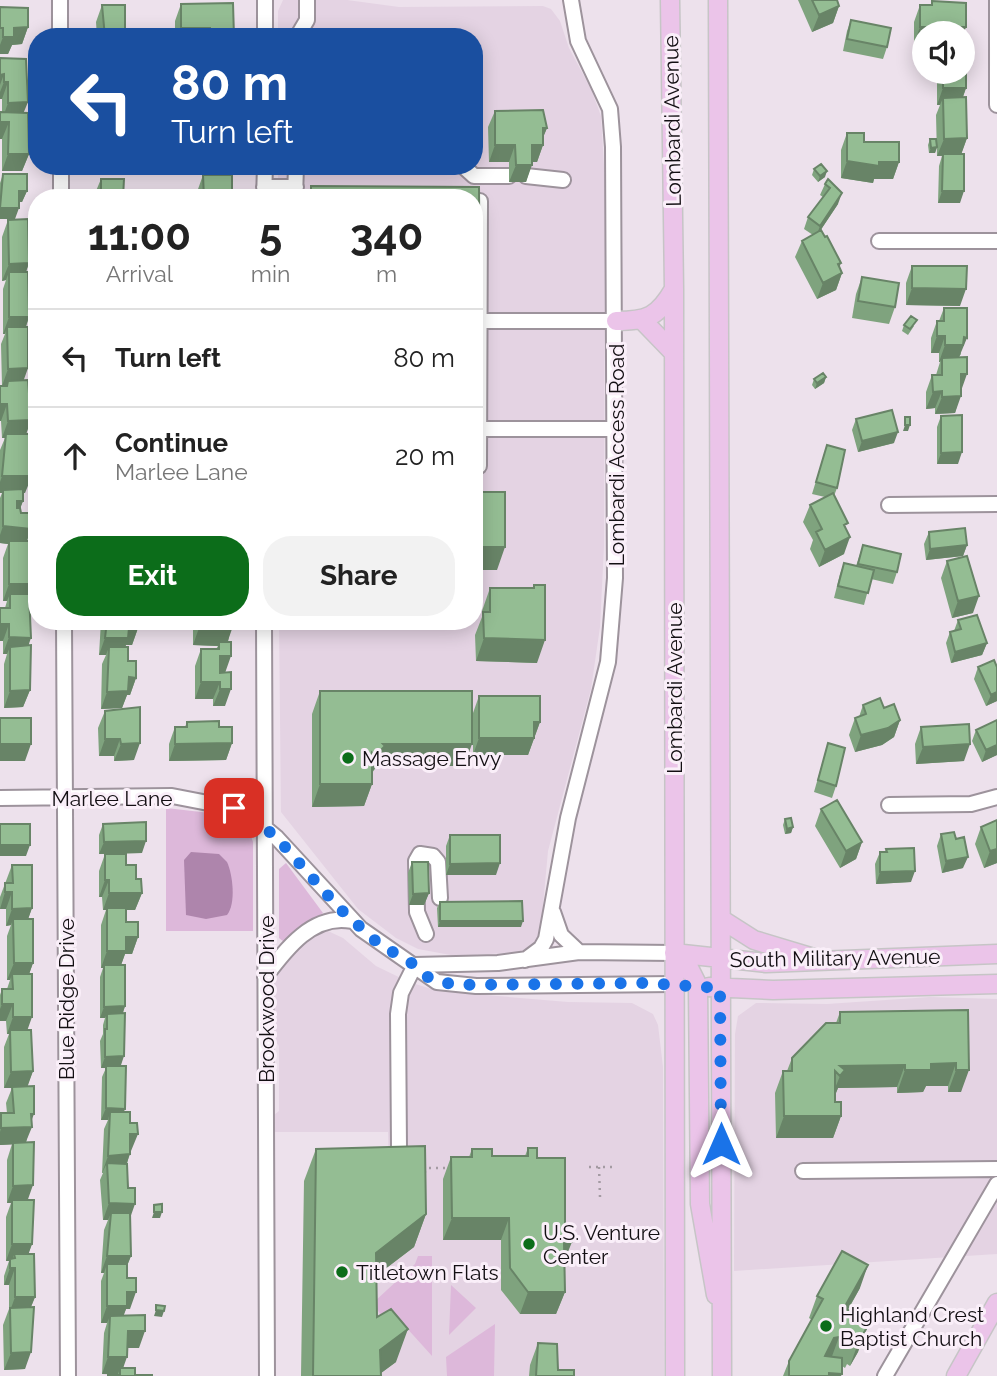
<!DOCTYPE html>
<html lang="en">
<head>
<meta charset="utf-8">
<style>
	body { margin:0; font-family:Raleway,sans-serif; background:#f2f2f2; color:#222; height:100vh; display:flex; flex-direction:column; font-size:26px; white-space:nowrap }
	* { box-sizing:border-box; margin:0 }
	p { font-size:23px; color:#767676 }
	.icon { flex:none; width:38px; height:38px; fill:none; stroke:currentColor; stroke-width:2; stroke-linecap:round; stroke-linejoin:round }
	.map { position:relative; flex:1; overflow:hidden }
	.panel { position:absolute; left:28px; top:189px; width:455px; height:441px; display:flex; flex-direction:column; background:#fff; border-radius:28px; box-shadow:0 4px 18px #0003 }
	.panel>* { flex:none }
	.guide { position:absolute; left:28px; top:28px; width:455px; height:147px; border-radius:28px; box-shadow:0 4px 18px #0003; background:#1a4fa0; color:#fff; overflow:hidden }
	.buttons { position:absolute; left:912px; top:21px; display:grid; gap:14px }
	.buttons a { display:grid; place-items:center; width:63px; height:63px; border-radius:50%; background:#fff; box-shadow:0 4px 18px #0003; font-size:35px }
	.pin { position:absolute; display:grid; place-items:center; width:60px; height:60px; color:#fff; margin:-30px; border-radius:14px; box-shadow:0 4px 10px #0006 }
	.me { position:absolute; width:77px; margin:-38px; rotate:0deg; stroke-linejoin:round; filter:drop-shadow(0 0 5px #0008) }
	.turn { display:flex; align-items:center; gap:24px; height:147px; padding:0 28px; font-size:32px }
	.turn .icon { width:91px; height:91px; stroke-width:2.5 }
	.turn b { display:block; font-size:49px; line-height:60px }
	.eta { display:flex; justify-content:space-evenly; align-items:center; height:119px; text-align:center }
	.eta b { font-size:42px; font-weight:700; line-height:49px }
	.cta { display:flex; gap:14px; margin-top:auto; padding:14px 28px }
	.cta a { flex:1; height:80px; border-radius:28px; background:#0c6d1a; color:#fff; font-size:28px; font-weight:700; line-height:80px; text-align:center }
	.cta a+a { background:#f2f2f2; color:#222 }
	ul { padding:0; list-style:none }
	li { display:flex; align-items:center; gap:21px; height:98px; padding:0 28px; border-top:2px solid #e0e0e0 }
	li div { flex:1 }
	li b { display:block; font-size:26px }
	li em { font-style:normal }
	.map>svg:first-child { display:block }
</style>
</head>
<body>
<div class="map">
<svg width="997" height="1376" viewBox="0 0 997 1376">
	<rect width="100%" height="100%" fill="#ede1ec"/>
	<path fill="#e4d3e3" d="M283 0H347L399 7 543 6 551 9 560 21 569 48 591 89 601 116 605 183 604 546 600 627 591 689 548 851 540 938 531 949 524 952 456 956 418 949 396 938 358 909 281 812 279 621H474V198H278V166H474V37H278V11Z
		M328 931 343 938 376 966 409 982 438 991 568 1002 632 1003 653 1014 658 1025 663 1067 664 1376H377L365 1349 389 1179 388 1132H274V1115L279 1111V1046L273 1038 274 977 306 939Z
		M930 997 997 999V1254L734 1271 735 1034 738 1016 756 1003 827 1004Z"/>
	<path fill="#ddb8da" d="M166 808 210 813 249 830 253 842V931H166Z
		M286 863 323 913 284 942 279 938V869Z
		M418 1256H432V1356L395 1315 382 1317 373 1303 415 1264Z
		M451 1285 476 1308 449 1335Z
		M495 1324 494 1376H447L446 1357Z"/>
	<path fill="#ae85ac" d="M191 852 219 854 227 862C233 875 236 904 227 915L206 919 186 915 184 860Z"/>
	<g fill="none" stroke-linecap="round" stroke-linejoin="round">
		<defs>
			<path id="minor" d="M60 0V37
				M997 0V105
				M265 37V0
				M297 37 307 20V0
				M61 166V198
				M463 166 474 176H509
				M526 176 563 180
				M264 187H296
				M264 198 265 166
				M295 198 296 166
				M474 201H480L479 466
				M879 241H997
				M480 321H616
				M474 429H616
				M889 505 997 504
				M64 621 68 1376
				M264 621 267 1376
				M0 798 172 796 234 808 253 818 277 838 361 929 437 982 476 986 674 984
				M889 805 971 804 997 797
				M553 912 561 935 579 952
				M426 934 417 912 416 861 420 854 433 856 438 862 440 898
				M525 960 541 948 546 939 568 818 608 662 615 578 613 147 610 109 578 41 571 0
				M415 965 498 963 579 952 674 953
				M265 977C286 949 313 913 352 921
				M399 1148 398 1014 401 993 415 965
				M803 1171 997 1169
				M885 1376 997 1184"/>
			<path id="major" d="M670 0 674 289 675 1376
				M718 0 722 1376
				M616 321C647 321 658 317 674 289
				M643 321 673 352
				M721 919 754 940 814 958
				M674 953 688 966 698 986 700 1204 716 1295
				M674 953 766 963 997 954
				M709 987 773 990 997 984
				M956 1376 997 1303"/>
		</defs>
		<use href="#minor" stroke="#9d939c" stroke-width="18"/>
		<use href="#major" stroke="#c6c5c6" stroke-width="21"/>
		<path stroke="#a49ba3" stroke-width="2.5" stroke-dasharray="2 5" stroke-linecap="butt" d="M589 1167H615
			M599 1167 600 1197
			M422 1168H450
			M424 1208 425 1168"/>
		<use href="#minor" stroke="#fff" stroke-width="14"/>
		<use href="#major" stroke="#ebc4e9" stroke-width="18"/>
	</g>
	<path fill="#7fa37e" d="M798 0H837L839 6 833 23 812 32Z
		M932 1 966 27 962 36V33H924V44H914V22L920 5H931Z
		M181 4 234 37H175V21Z
		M102 5 125 37H97L96 22Z
		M0 7 28 27 22 44 12 45 8 54H0Z
		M851 20 887 47 883 59 843 51 847 31Z
		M0 58 24 113 29 154 22 171H2V139H0V112H2V99H0Z
		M937 72H962L966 88 963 97 967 138 961 154 960 203H938L939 166 942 156H937L936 115 940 105H937Z
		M495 111 547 128 543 137V145L537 162H532L526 182H509V162H489L488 127Z
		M847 133 899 162 893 179H874L873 183 841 178V150Z
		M930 139 937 147 935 153H929L928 145Z
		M191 166H231L228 175 232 198H197V192L203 175H209V173L191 172Z
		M814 169 825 177 818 182 812 175Z
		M3 174 27 191 22 202H19L0 219V183Z
		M101 179 123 198H96V191Z
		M828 179 838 204 820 231 842 273 836 290 817 299 795 257 802 241 813 235 804 229 808 217 823 197 820 195 825 184Z
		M311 186 474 198H307Z
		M8 220 29 263 26 272 29 317 26 327 23 380 31 420 26 434 25 493H23V501L20 508 21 513 31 529 27 541 30 690 23 707 4 708V664L7 654H3V641L5 608 7 601H3V558L8 544 0 543V498L2 493H0V450L5 438H2L1 421H0V386H2L1 344 5 334H3V289L6 280 2 281V237Z
		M912 266 960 306 906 305V283Z
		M862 277 895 307 889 324 852 318 856 294Z
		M944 308 961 354 959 357 961 391 955 413 935 414V408L926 409V392L932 375H936L940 362H939V353H931V338L937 321H939Z
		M904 325 914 326 908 335 902 331Z
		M826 377 824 383 815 389 812 385 814 379Z
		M941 416 958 464H937V427Z
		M856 419 894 443 858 452 852 430Z
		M827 445 837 488 834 496 846 528 844 554 819 567 810 549 813 540 803 522 810 505 825 497 812 494Z
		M929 532 967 545 963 556 926 560 924 544Z
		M863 545 897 572 893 584 871 579 864 605 834 598 840 574 844 563 856 566Z
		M947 561 973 613 952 618 941 578Z
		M534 585 537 663 476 661 475 635 482 617V611L490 588H533Z
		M958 620 987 643 982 655 951 663 946 643 950 632 954 631Z
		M101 621H138V628L132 645H126L125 647 128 661 136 678 130 695H127L122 708 101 709 102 664 106 655H99Z
		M193 621H232L228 642 225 673V706H213V699H195V666L201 649H216L218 646 193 645Z
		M978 667 997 701 986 706 974 679Z
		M320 691 464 766H377L372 773V784L364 806 312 807V714Z
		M479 696 540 722 528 755H473V713Z
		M863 705 884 708 900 720 894 737 882 745 855 752 849 735 855 718 859 717Z
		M105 711 134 760 114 761V756H99L98 728Z
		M187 722 219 727 232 743 226 760 169 761V744L175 727H185Z
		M921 727 964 761 916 764 915 744Z
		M976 730 997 755 982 762 972 741Z
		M828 743 836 786 832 798 814 792Z
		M821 809 862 842 856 859 840 868 815 826Z
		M785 819 793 827 791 833 785 834 783 825Z
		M103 824 142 853 99 854V835Z
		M981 827 997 863 984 868 975 844Z
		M941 834 956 839 963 868 942 873 937 846Z
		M450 835 496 875H446V846Z
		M886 849 911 882 876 884 875 864 880 852H885Z
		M105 854 126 865 136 879 142 893 135 910H126V922L138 937 132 954H125L121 965 125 1006 123 1013 121 1066 124 1112 131 1151H130L127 1164 130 1217 131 1256 127 1266 130 1309H126L123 1316 139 1348H127L123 1368 135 1375 102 1374 104 1333 107 1323H101V1281L104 1273H101L104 1230 108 1220H103L100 1180 103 1173H102L104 1129 108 1120H101L102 1077 106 1068H101L100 1041 103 1034V1025L105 1018H100V977L103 968H101V925L106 910H103L102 897H99V871Z
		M412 862 429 893 424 905H409L408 873Z
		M12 865 32 908 28 919 33 963 29 974 27 1030 33 1071 27 1086 31 1120 26 1143 28 1200 32 1244 28 1254 35 1297 31 1307 25 1369 4 1370 3 1325 9 1309V1285H4V1276L9 1261H6V1217L11 1203H7V1160L12 1144 0 1145V1115L1 1113H7L6 1103 12 1088H4V1047L9 1034H7L6 1021H0V995L2 989H7L10 980H7V936L11 925 6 926V909H0V897Z
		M440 902 521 927H438L437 908Z
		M968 1010 961 1092H948V1086H926L923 1092 897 1093V1087L838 1088 835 1095V1102L841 1116 833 1138H776L775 1093 783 1071H787L792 1058 836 1023 840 1012Z
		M528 1148 537 1158 564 1261 565 1292 556 1314H520L501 1290V1240H443V1179L451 1157H469L472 1149 492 1156H525Z
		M316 1149 426 1214 414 1247 376 1276 377 1317 396 1362 381 1373V1376H301L304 1181Z
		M860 1288 848 1310 850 1311 848 1316 865 1325 858 1352 850 1366 847 1364 845 1368 842 1366 841 1376H783L789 1361 812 1320 809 1318 817 1296Z
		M538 1343 558 1370 574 1376H529L530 1365Z"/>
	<path fill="#688467" d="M839 6 833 23 812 32 819 15Z
		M28 27 22 44 12 45 8 54H0V45L3 37 14 28Z
		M920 27H966L962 36V33H924V44H914Z
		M181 28H210L207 37H178Z
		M4 74 0 85V75Z
		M4 82H8L2 99H0V92Z
		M943 88H966L960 105 943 98 940 105H937Z
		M28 102 21 119 2 120 8 103Z
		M0 122H9L2 139H0Z
		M543 128H547L540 145H543L537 162H526L532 145Z
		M967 138 961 155 937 156 944 139Z
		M495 145H515L509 162H489Z
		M937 147 935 153H929L931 148Z
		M8 154H29L22 171H2Z
		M847 161 879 162H899L893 179H874L873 183 841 178Z
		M516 165H532L526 182H509Z
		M101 166H121L119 173 98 174Z
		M193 166H211L209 173 191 172Z
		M213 166H231L227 177H209Z
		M827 171 825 177 818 182 820 176Z
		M19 191H27L22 202H15Z
		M942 191H964L960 203H938Z
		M842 193 838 204 816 237 820 226Z
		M0 208H19L15 219H0Z
		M29 263 23 280 9 272 6 280 2 281 9 264Z
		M841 263 836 276 842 273 836 290 817 299 823 283 838 264Z
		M912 288 966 289 960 306 906 305Z
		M9 317H29L23 334 7 327 5 334H3Z
		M474 319H480L474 336Z
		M937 336H945L939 353H931Z
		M964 337 967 338 957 362 942 358 940 362H939L945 345Z
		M28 368 22 385 8 381 6 386H2L8 369Z
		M961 374H967L961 391Z
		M826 377 824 383 815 389 817 383Z
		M942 391 935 408 926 409 933 392Z
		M961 396 955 413 935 414 942 397Z
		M0 404H7L1 421H0Z
		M31 420 25 437 6 434 5 438H2L8 421Z
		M905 425H910L908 431H903Z
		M898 432 894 443 858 452 862 441Z
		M962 452 958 464H937L941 453Z
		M2 476H32L25 493H3V490L2 493H0V482Z
		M17 501H23L17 517Z
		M3 526 31 529 25 546 9 541 8 544 0 543V535Z
		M850 537 844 554 819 567 825 550Z
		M967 545 963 556 926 560 930 549Z
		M474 547H505L497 570H474Z
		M9 584H31L25 601 10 594 7 601H3Z
		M979 596 973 613 952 618 958 601Z
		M0 624H9L3 641H0Z
		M129 628H138L132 645H126L122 655 109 647 106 655H99L105 638Z
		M199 628 232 629 226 646 219 642 218 646 193 645Z
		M9 637 31 638 25 655 10 647 7 654H3Z
		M484 638 545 640 537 663 476 661Z
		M987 643 982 655 951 663 955 652Z
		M220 656H231L225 673H214Z
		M129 677 136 678 130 695H127L122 708 101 709 107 692Z
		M201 682H220L213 699H195Z
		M220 689H231L225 706H213Z
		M30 690 23 707 4 708 10 691Z
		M997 692V701L986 706 991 695Z
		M900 720 894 737 882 745 855 752 861 735Z
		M534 722H540L528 755H473L479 738Z
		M105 739H120L114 756H99Z
		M140 743 134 760 114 761 121 744Z
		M232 743 226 760 169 761 175 744Z
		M0 744H31L25 761H0Z
		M383 744H472L464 766H377L367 778 375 756Z
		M970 744 964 761 916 764 923 747Z
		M997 745V755L982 762 986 750Z
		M320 784H372L364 806 312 807Z
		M793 827 791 833 785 834 787 829Z
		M146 841 142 853 99 854 104 842Z
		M862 842 856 859 840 868 846 851Z
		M0 845H30L26 856H0Z
		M997 849V863L984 868 990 851Z
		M968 857 963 868 942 873 946 861Z
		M500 863 496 875H446L450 864Z
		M915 871 911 882 876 884 880 872Z
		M105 880H109L102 897H99Z
		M5 892H12L6 909H0Z
		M109 893H142L135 910H103Z
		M429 893 424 905H409L413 894Z
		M32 908 26 925 13 919 11 925 6 926 12 909Z
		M440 921H523L521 927H438Z
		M126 937H138L132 954H125L120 968 104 965 103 968H101L107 951Z
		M14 963H33L27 980 12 974 10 980H7Z
		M2 1004H13L6 1021H0V1009Z
		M125 1006 121 1018 107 1014 105 1018H100L104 1007Z
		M13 1017H32L26 1034 10 1030 9 1034H7Z
		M124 1056 120 1068H101L105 1057Z
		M956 1063 948 1086H926L923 1092 897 1093 905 1070 931 1064Z
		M905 1065 897 1087 838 1088 836 1093 831 1098 840 1076V1066Z
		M956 1070H969L961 1092H948Z
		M33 1071 27 1088H4L11 1072Z
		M106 1108 125 1109 121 1120 110 1112 108 1120H101Z
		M31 1114H34L29 1127H32L25 1144 0 1145V1132L1 1128Z
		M784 1116H841L833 1138H776Z
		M130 1134H138L131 1151H124Z
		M130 1154 124 1171 107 1163 102 1173 108 1156Z
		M33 1185 27 1202 12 1200 11 1203H7L13 1186Z
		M109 1203 135 1204 129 1221 111 1213 108 1220H103Z
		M154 1212H162L160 1218H152Z
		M426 1214 414 1247 364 1285 376 1253Z
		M452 1218H509L501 1240H443Z
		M564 1242H572L563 1264Z
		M12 1244H32L26 1261 14 1254 12 1261H6Z
		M107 1256H131L124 1273 107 1264 104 1273H101Z
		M868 1265 860 1288 836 1330 844 1308Z
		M10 1268H15L9 1285H4Z
		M127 1292H136L130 1309H126L121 1323 110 1316 107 1323H101L107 1306Z
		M528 1292H565L556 1314H520Z
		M15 1297H35L28 1314H9Z
		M156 1310 164 1311 162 1317 154 1316Z
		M408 1329 396 1362 377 1376 380 1350Z
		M866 1329 858 1352 850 1366 858 1343Z
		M128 1331H145L139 1348H122Z
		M839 1337 831 1359 825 1356 834 1338Z
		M31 1352 25 1369 4 1370 11 1353Z
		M108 1357H127L121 1374 120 1368 118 1374H102Z
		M829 1373 842 1374 841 1376H829Z"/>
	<path fill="#94bd93" stroke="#688467" stroke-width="2" d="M812 0H837L839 6 819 15Z
		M932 1 966 3V27H920V5H932Z
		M233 3 234 37H210V28H181V4Z
		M102 5H125V37H105Z
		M0 7 28 8V27L14 28V37H3V28H0Z
		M851 20 891 28 887 47 847 39Z
		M962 48H966V88H943V72H962Z
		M0 58 26 59 28 102 8 103V82H4V74L0 75Z
		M966 97 967 138 944 139 943 98Z
		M543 110 547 128H543V145H532V165H516L515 145H495V111Z
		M0 112 28 113 29 154H8L9 122H0Z
		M847 133H864V142H899V162H879V166L847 161Z
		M930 139H936L937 147 931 148Z
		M943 154H964V191H942Z
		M821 164 827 171 820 176 814 169Z
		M3 174H27V191H19V208H0Z
		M203 175H232V198H204Z
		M101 179H124L123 198H101Z
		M828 179 842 193 820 226 808 217 830 188 825 184Z
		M311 186 479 187 480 319H474V198H311Z
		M28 219 29 263 9 264 8 220Z
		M821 230 825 237 827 236 841 263 838 264 842 273 823 283 802 241Z
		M912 266H967L966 289 912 288Z
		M9 272H28L29 317H9Z
		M862 277 899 283 895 307 858 301Z
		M944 308H967V338L964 337 963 345H945V336H937V321H944Z
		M911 316 917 320 910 329 904 325Z
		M7 327H28V368L8 369Z
		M967 357V374H961V396L942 397V391L933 392 932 375H942V358Z
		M823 373 826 377 817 383 814 379Z
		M28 380 31 420 8 421 7 404H0V386H7L8 381Z
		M892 410 898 432 862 441 856 419Z
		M962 415V452L941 453V416Z
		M905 417H910V425H905Z
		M6 434H31L32 476H2Z
		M827 445 845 450 837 488 816 482Z
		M23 489V501H17V508H20L21 513H31V529L3 526V490Z
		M474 492H505V547H474Z
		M833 493 848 523 844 525 850 537 825 550 816 532 822 529 810 505Z
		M965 528 967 545 930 549 929 532Z
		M9 541H29L31 584H9Z
		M863 545 901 554 897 572 858 564Z
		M967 556 979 596 958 601 947 561Z
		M844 563 874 570 868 593 838 586Z
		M534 585H545V640L484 638 483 612H490V588H534Z
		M10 594H29L31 638 9 637V624H0V608H10Z
		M977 615 987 643 955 652 950 632 961 629 958 620Z
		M107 621H138V628H129L128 638H105Z
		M199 621H232V629L199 628Z
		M219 642H231V656H220V673L231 672V689H220V682H201V649H219Z
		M31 645 30 690 10 691V647Z
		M109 647H128V661H136V678L129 677 128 691 107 692Z
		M994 660 997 667V692L991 695 978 667Z
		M320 691H472V744H383L385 746 375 756 372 753V784H320Z
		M479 696H540V722H534V738H479Z
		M880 698 884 708 894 704 900 720 888 728 861 735 855 718 866 714 863 705Z
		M140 707V743L121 744 120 739H105V711Z
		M0 718H31V744H0Z
		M997 720V745L986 750 976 730Z
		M219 721V727H232V743L175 744V727H187V722Z
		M969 724 970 744 923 747 921 727Z
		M828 743 845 748 836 786 818 780Z
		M837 800 862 842 846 851 821 809Z
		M791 818 793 827 787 829 785 819Z
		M997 820V849L990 851 981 827Z
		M146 822V841L104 842 103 824Z
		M0 824H30V845H0Z
		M954 832 956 839 964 837 968 857 946 861 941 834Z
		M450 835H500V863L450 864Z
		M914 848 915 871 880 872V852H887L886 849Z
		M105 854H126V865H136V879H141L142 893H109V880H105Z
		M412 862H428L429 893 413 894Z
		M12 865H32V908L12 909V892H5V883H13Z
		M522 901 523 921H440V902Z
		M107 908H126V922H138V937H126V951H107Z
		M13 919H33V963H14Z
		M104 965H125V1006L104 1007Z
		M12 974H32V1017H13V1004H2V989H13Z
		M968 1010 969 1070H956V1063L931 1064V1070H905V1065L840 1066 845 1070 840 1076 835 1071V1102H841V1116H784L783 1071H792V1058L826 1023H840V1012Z
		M125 1013 124 1056 105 1057V1029H107V1014Z
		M10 1030H31L33 1071 11 1072Z
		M106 1066H126L125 1109 106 1108Z
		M34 1086V1114H31L32 1127 1 1128V1113H14L12 1087Z
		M110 1112H130V1123H137L138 1134H130V1154L108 1156Z
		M34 1142 33 1185 13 1186V1143Z
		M425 1146 426 1214 376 1253 377 1317 391 1309 408 1329 380 1350 381 1376H313L316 1149Z
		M528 1148H537V1158H565V1225H571L572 1242H564L565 1292H528L510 1268 509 1218H452L451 1157H472V1149H492V1156H528Z
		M107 1163 127 1164 128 1188H135V1204L109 1203Z
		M12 1200H34L32 1244H12Z
		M162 1204V1212H154V1205Z
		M111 1213H130L131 1256H107Z
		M842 1251 868 1265 844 1308 850 1311 848 1316 865 1325 866 1329 858 1343 856 1342 854 1345 839 1337 834 1338 825 1356 842 1358V1374L829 1373V1376H789V1361L823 1299 817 1296Z
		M14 1254H34L35 1297H15V1268H10V1259L15 1258Z
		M107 1264H127V1278H136V1292H127V1306H107Z
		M156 1305 165 1306 164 1311 156 1310Z
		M34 1307 31 1352 11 1353 10 1308Z
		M145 1315V1331H128L127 1357H108L110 1316Z
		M538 1343 557 1344 558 1370H574V1376H536Z
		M120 1368H135V1375H152V1376H108V1375H120Z"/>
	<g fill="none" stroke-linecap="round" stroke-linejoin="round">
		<path stroke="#1a73e8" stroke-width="12" stroke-dasharray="0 21.6" d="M234 808 253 818 277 838 339 908 379 944 415 965 430 979 456 985 645 983 720 988 721 1144"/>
	</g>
	<g fill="#0c6d1a" stroke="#faeff9" stroke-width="2.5">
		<circle cx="348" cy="758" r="7"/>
		<circle cx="529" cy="1244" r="7"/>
		<circle cx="342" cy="1272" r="7"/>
		<circle cx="826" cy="1326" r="7"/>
	</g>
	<g text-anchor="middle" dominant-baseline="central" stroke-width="6" stroke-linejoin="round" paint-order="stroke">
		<g font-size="21" fill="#130f13" stroke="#faeff9">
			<text transform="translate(672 121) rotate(-91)">Lombardi Avenue</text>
			<text transform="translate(616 455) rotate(-90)">Lombardi Access Road</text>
			<text transform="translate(674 688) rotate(-90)">Lombardi Avenue</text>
			<text x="112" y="798">Marlee Lane</text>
			<text transform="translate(835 958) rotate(-1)">South Military Avenue</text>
			<text transform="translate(66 999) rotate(-90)">Blue Ridge Drive</text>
			<text transform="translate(266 999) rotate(-90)">Brookwood Drive</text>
		</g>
		<g font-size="21" fill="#130f13" stroke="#faeff9" text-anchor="start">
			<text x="362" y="758">Massage Envy</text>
			<text x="543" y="1232">U.S. Venture<tspan x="543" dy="24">Center</tspan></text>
			<text x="356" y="1272">Titletown Flats</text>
			<text x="840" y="1314">Highland Crest<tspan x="840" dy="24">Baptist Church</tspan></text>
		</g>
	</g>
</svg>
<div class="buttons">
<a><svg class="icon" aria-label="sound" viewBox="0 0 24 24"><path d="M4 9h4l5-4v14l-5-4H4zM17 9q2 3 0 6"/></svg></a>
</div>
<div class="pin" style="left:234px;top:808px;background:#d93025"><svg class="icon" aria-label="arrive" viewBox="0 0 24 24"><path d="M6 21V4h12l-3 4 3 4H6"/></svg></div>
<svg class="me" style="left:721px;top:1144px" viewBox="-20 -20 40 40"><path d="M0-17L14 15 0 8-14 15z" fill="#1a73e8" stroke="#fff" stroke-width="4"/></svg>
<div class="guide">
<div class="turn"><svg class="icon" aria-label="left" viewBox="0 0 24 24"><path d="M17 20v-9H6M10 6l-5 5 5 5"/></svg><div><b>80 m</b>Turn left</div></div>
</div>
<section class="panel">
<div class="eta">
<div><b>11:00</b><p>Arrival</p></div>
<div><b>5</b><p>min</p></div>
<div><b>340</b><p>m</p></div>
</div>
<ul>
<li><svg class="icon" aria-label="left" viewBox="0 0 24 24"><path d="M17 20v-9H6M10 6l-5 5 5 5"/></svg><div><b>Turn left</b></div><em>80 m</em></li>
<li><svg class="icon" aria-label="ahead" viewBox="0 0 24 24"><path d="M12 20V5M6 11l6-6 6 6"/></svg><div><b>Continue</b><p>Marlee Lane</p></div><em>20 m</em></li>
</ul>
<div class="cta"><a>Exit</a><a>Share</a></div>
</section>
</div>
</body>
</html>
